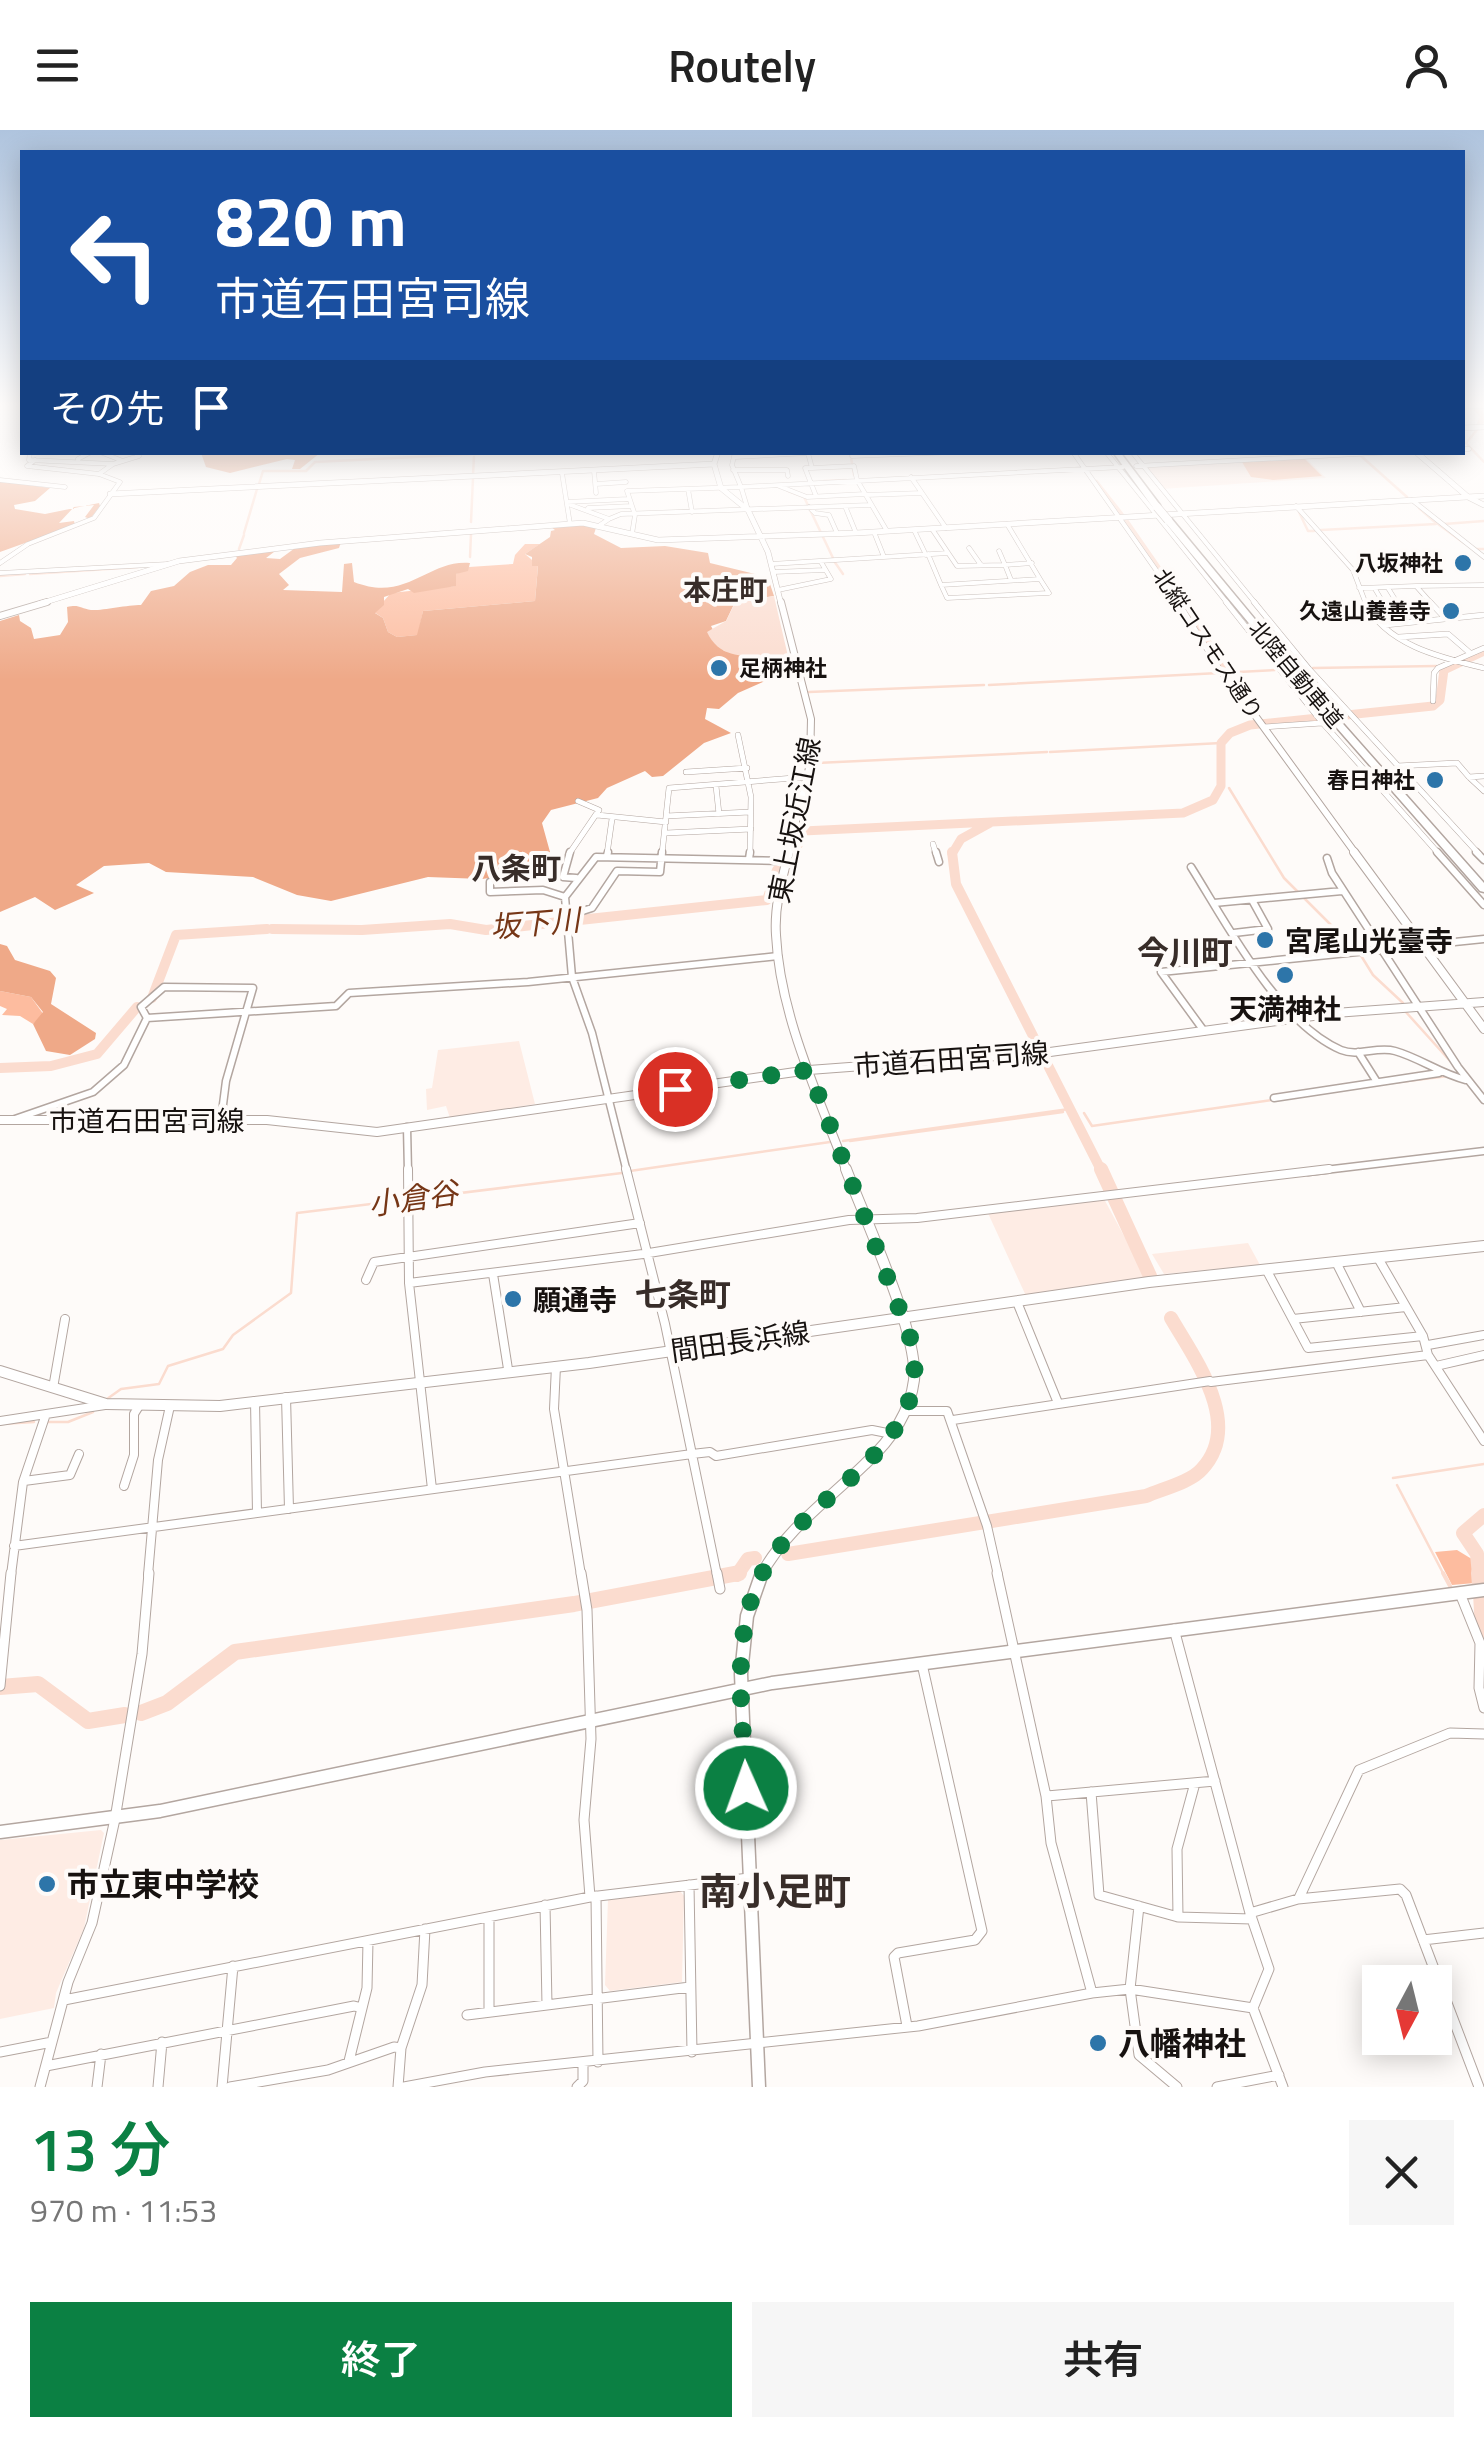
<!DOCTYPE html>
<html lang="ja">
<head>
<meta charset="utf-8">
<style>
	body { margin:0; font-family:"Titillium Web","Noto Sans JP",sans-serif; background:#f6f6f6; color:#222; height:100vh; display:flex; flex-direction:column; font-size:38px; white-space:nowrap }
	* { box-sizing:border-box; margin:0 }
	p { font-size:32px; color:#767676 }
	.icon { flex:none; width:55px; height:55px; fill:none; stroke:currentColor; stroke-width:2; stroke-linecap:round; stroke-linejoin:round }
	.map { position:relative; height:1957px; overflow:hidden }
	.side { display:flex; flex-direction:column; background:#fff; flex:1 }
	.side>* { flex:none }
	.hud { position:absolute; left:20px; top:20px; width:1445px; height:305px; border-radius:0px; box-shadow:0 5px 25px #0003; background:#1a4fa0; color:#fff; overflow:hidden }
	.needle { width:65px; rotate:187deg }
	.tools { position:absolute; left:1362px; top:1835px; display:grid; gap:20px }
	.tools a { display:grid; place-items:center; width:90px; height:90px; border-radius:0px; background:#fff; box-shadow:0 5px 25px #0003; font-size:50px }
	.pin { position:absolute; display:grid; place-items:center; width:85px; height:85px; color:#fff; margin:-42px; border:5px solid #fff; border-radius:50%; box-shadow:0 2px 10px #0007 }
	.me { position:absolute; width:110px; margin:-55px; rotate:358deg; stroke-linejoin:round; filter:drop-shadow(0 0 8px #0008) }
	.turn { display:flex; align-items:center; gap:35px; height:210px; padding:0 30px; font-size:45px }
	.turn .icon { width:130px; height:130px; stroke-width:2.5 }
	.turn b { display:block; font-size:70px; line-height:85px }
	.then { display:flex; align-items:center; height:95px; padding:0 30px; background:#0003; gap:20px; font-size:38px }
	.round { display:grid; place-items:center; flex:none; width:105px; height:105px; border-radius:0px; background:#f6f6f6 }
	.head { display:flex; align-items:center; justify-content:space-between; height:170px; padding:0 30px }
	h1 { font-size:60px; font-weight:600; line-height:75px; color:#0b8043 }
	.primary-button { display:flex; gap:20px; margin-top:auto; padding:20px 30px }
	.primary-button a { flex:1; height:115px; border-radius:0px; background:#0b8043; color:#fff; font-size:40px; font-weight:600; line-height:115px; text-align:center }
	.primary-button a+a { background:#f6f6f6; color:#222 }
	header { display:flex; justify-content:space-between; align-items:center; height:130px; padding:0 30px; background:#fff; font-size:45px; font-weight:600 }
	.map>svg:first-child { display:block }
</style>
</head>
<body>
<header><svg class="icon" aria-label="menu" viewBox="0 0 24 24"><path d="M4 6h16M4 12h16M4 18h16"/></svg>Routely<svg class="icon" aria-label="person" viewBox="0 0 24 24"><circle cx="12" cy="8" r="4"/><path d="M4 21q1-7 8-7t8 7"/></svg></header>
<div class="map">
<svg width="1484" height="1957" viewBox="0 0 1484 1957">
	<rect width="100%" height="100%" fill="#fefbf9"/>
	<path fill="#feece4" d="M1306 328 1326 348 1161 359 1146 336Z
		M519 911 535 974 450 988 446 976 427 980 426 959 432 958 438 920Z
		M1103 1067 1146 1147 1026 1166 987 1081Z
		M1248 1113 1260 1135 1164 1144 1152 1124Z
		M101 1700 104 1703 84 1798 56 1863 54 1878 0 1889V1710Z
		M680 1761 684 1766 682 1852 610 1861 605 1855 608 1769Z"/>
	<path fill="#fdbc9f" d="M1305 329 1322 346 1273 350 1251 347 1242 332Z
		M525 414H540L525 424 538 435 535 471 423 481 418 505 397 507 388 502 383 488 374 482 391 463 455 456 456 444 469 437 513 434 515 425Z
		M0 861 31 867 44 885 33 894 20 886 2 885 7 879 0 876Z
		M1457 1420 1475 1431V1453L1452 1455 1435 1422Z"/>
	<path fill="#efa988" d="M201 323H320L300 339H292L295 330 287 329 230 343 206 337Z
		M0 351 50 358 35 371 14 375 15 379 45 384 99 373 100 376 90 389 85 387 94 375 74 377 59 393 74 391 75 395 0 422Z
		M562 395H597L594 404 621 418 665 416 708 423 710 433 755 444V450L769 451 774 466 735 472 726 491 711 496 724 521 775 528 782 534 765 551 738 563 719 579 707 578 705 589 731 603 704 613 663 646 652 647 645 641 607 658 598 668 551 680 542 693 550 722 510 745 482 749 428 747 331 771 297 765 253 747 166 742 149 733 104 736 76 755 94 763 55 780 35 767 0 782V491L19 485 20 491 31 498 34 509 60 505 68 492 67 477C79 474 80 478 91 480 100 481 127 475 141 475L151 461 174 456 190 442 208 435H231L237 428 235 425 278 419 266 428 280 429 295 418 341 412 339 418 300 428 279 444 289 455 283 460 342 462 344 434 352 433 354 452C407 473 428 429 470 433L468 441 456 444V456L414 463 408 459 384 467V475L375 483 383 488 388 502 397 507 417 505 423 481 535 471 538 436H532V427L525 424 550 407 551 401 555 400 551 397Z
		M0 814 7 816 15 830 50 841 56 848 51 874 96 903 95 909 70 925 46 921 33 894 43 882 31 867 0 861Z"/>
	<path fill="#fbdccf" d="M774 466 790 535C780 534 777 527 766 527 742 526 719 528 707 502L726 491 735 473Z"/>
	<g fill="none" stroke-linecap="round" stroke-linejoin="round">
		<path stroke="#fbdccf" stroke-width="2.5" d="M1477 300 1466 313 1484 332
			M850 322 854 345
			M1361 326 1407 367
			M473 344 474 327
			M824 351 846 350
			M259 354 263 341H306L315 332 514 322
			M788 361 804 367 833 428
			M1419 378 1436 393
			M1299 382 1308 401H1314
			M471 392 473 348
			M1438 394 1464 413
			M1444 394 1484 391
			M1321 400 1436 394
			M244 403 257 359
			M239 419 244 405
			M1474 419H1484
			M470 427 471 404
			M834 431 843 444
			M30 444 138 437
			M0 446 25 444
			M1313 538 1436 536
			M989 555 1275 540
			M809 562 984 555
			M1050 622 1221 613
			M817 633 1047 622
			M1229 658 1284 748 1354 818
			M1360 824 1373 845 1403 873
			M1405 881 1451 932
			M1392 953 1448 946
			M1084 983 1092 996 1272 970
			M843 1011 1069 979
			M850 1011 1063 982
			M630 1041 830 1012
			M412 1069 622 1043
			M107 1269 121 1259 159 1254 168 1236 223 1219 233 1205 291 1163 297 1083 404 1070
			M47 1292H68L93 1282
			M1 1294 34 1292
			M1393 1348 1484 1334
			M1397 1355 1444 1445"/>
		<path stroke="#fbdccf" stroke-width="4" d="M1443 1443 1450 1456"/>
		<path stroke="#fbdccf" stroke-width="6" d="M1475 276 1483 287 1479 296
			M1096 353 1121 385
			M1124 389 1183 474"/>
		<path stroke="#fbdccf" stroke-width="9" d="M1182 472 1204 508
			M1206 511 1229 544
			M1221 656V613L1230 603 1250 595 1433 576 1440 570 1444 540 1484 521
			M795 724 803 701 1183 683 1213 670 1221 656
			M952 724 961 709 990 693"/>
		<path stroke="#fbdccf" stroke-width="10" d="M952 722 956 754 1102 1042
			M789 740 796 722
			M272 799 362 800 450 794 486 800 767 770 777 740
			M152 868 176 805 267 799
			M0 938 51 936 97 924 137 877"/>
		<path stroke="#fbdccf" stroke-width="14" d="M1101 1039 1150 1146
			M788 1424 1146 1366C1162 1359 1191 1352 1202 1339 1244 1294 1194 1228 1171 1188
			M737 1445 748 1429 755 1428
			M1479 1445 1477 1424 1463 1403 1484 1385"/>
		<path stroke="#fbdccf" stroke-width="16" d="M1479 1443 1480 1455
			M1481 1463 1484 1518
			M0 1557 38 1554 88 1591 125 1585
			M141 1583 167 1573 235 1522 574 1474 739 1443"/>
		<defs>
			<path id="street-far4" d="M1462 277 1484 276
				M1462 319H1469
				M30 322 29 330 113 334
				M100 322 123 331
				M735 322 732 335 741 357 1123 337
				M1073 322 1180 474
				M1106 322 1228 474
				M1132 322 1256 474
				M852 326 955 322
				M735 327 808 323 812 338 854 336
				M78 329 91 322
				M854 336 857 350 887 401
				M1136 336 1393 322
				M812 338H805L816 366
				M733 340H787L788 346
				M594 341 596 363
				M562 343 570 394
				M99 344 113 334 139 326 134 322
				M911 347 946 398
				M0 350 65 357
				M596 354 626 352
				M779 356 807 367 865 364
				M688 359 692 382
				M866 365 922 363
				M1412 370 1484 427
				M567 372 628 369
				M571 375 609 389 600 395
				M845 376 856 403
				M1296 376 1353 440 1366 474
				M809 377 815 383 829 385 837 403
				M588 378 632 376
				M609 389 621 384 870 375
				M1007 394 1040 449
				M932 399 957 436 1005 435 1011 450
				M914 400 926 425
				M874 402 884 427
				M632 404 635 385 627 361 741 357 748 380
				M969 418 981 435
				M999 421 1005 435 1032 433
				M928 424 941 455
				M0 433 28 414 94 388 120 352 99 344 27 336 35 330
				M771 434 948 423
				M773 442 825 440
				M0 443 168 434
				M1040 449 1049 463 947 468 941 455Z
				M1359 458 1416 456
				M1388 458 1398 474
				M1375 459 1384 474
				M778 460 831 449 821 432
				M1432 474 1416 456 1484 455"/>
			<path id="street-far3" d="M1178 472 1223 545 1254 584
				M1226 472 1321 591 1439 724
				M1254 472 1309 539 1479 724
				M1365 472C1385 515 1442 528 1484 538
				M1383 472 1396 493
				M1396 472 1399 476 1430 475
				M1430 472 1445 488
				M1385 495 1484 485
				M1399 507 1448 504 1470 523
				M1433 571 1434 543 1438 538 1484 518
				M1264 597 1322 593
				M738 605 751 667 750 724
				M1397 636 1457 633 1469 647 1484 646
				M686 642 747 638
				M1470 648 1484 661
				M716 656 719 684
				M597 685 666 692
				M666 686 750 682
				M666 703 751 699
				M933 714 936 724
				M569 724 599 680 578 671
				M607 724 612 689
				M662 724 669 658 807 647"/>
			<path id="street-far2" d="M570 722 563 747 576 748
				M936 722 939 732
				M1437 722 1484 775
				M1476 722 1484 730
				M607 727 608 722
				M1327 728 1332 743 1458 937 1484 970
				M749 729 750 722
				M1191 737C1227 794 1277 892 1341 920 1358 927 1377 916 1395 921 1420 928 1441 944 1466 950
				M490 752V762L543 760 565 767
				M1214 773 1342 761
				M567 786 592 778 617 741 660 742 662 722
				M1234 803 1268 799 1252 770
				M147 888 141 877 164 857 253 858 226 951 221 990
				M1204 901 1161 842 1484 809
				M1358 922 1377 952
				M1274 968 1439 943
				M12 990 93 962 124 935 147 888 336 876 349 863 528 852 778 826
				M407 997 408 1042
				M627 1042 592 903 572 847 565 767 596 727 784 731
				M1308 1042 1484 1021"/>
			<path id="street-far1" d="M408 1039 409 1153 643 1124 849 1090 917 1088 1329 1039
				M626 1039 665 1194 717 1445
				M1378 1128 1423 1206
				M1336 1132 1361 1182
				M1267 1141 1308 1218 1423 1206 1428 1225 1484 1311
				M493 1144 508 1239
				M366 1150 374 1132 640 1093
				M409 1153 432 1359
				M1017 1172 1058 1273
				M1293 1189 1406 1177
				M1428 1215 1484 1205
				M556 1236 554 1279 581 1445
				M1436 1236 1484 1225
				M1211 1252 1428 1225
				M53 1258 65 1189
				M286 1267 289 1379
				M255 1271 257 1383
				M908 1281H947L987 1396 998 1445
				M953 1290 1210 1251
				M0 1291 105 1275
				M24 1351 70 1345 79 1324
				M124 1356 134 1325V1284L139 1276
				M14 1416 692 1324 710 1322 716 1326 872 1300 892 1304
				M11 1445 23 1352 45 1287
				M148 1445 158 1330 170 1276"/>
			<path id="street" d="M581 1443 587 1480 591 1609 584 1690 590 1767
				M717 1443 720 1459
				M1461 1466 1480 1513 1479 1558 1484 1578
				M1174 1499 1250 1783
				M0 1556 11 1443
				M1091 1662 1099 1765 1178 1787 1252 1789
				M1047 1666 1215 1651
				M689 1755 692 1922
				M596 1766 598 1932
				M1299 1768 1359 1640 1450 1603 1484 1604
				M545 1775 547 1875
				M1139 1776 1130 1859 1139 1925 1177 1957
				M489 1787V1882
				M1178 1787 1177 1719 1195 1653
				M1423 1810 1484 1803
				M1092 1863 1130 1859 1253 1878 1283 1957
				M64 1870 590 1767 749 1748
				M1253 1878 1269 1839 1250 1783 1298 1769 1400 1759 1406 1765 1479 1957
				M467 1885 690 1857
				M907 1896 894 1827 898 1823 975 1810 982 1801 922 1534
				M401 1918 422 1855 425 1799
				M0 1922 52 1912
				M349 1931 367 1858 368 1811
				M46 1936 354 1876 362 1878
				M40 1957 68 1852 92 1793 115 1689 142 1524 149 1443
				M97 1957 101 1924
				M158 1957 162 1912
				M222 1957 233 1836
				M230 1957 328 1940 394 1917 401 1918 398 1957
				M404 1957 485 1942 918 1896 1092 1863 1051 1713 1046 1666 997 1443
				M577 1957 583 1951V1934
				M1217 1957 1279 1945"/>
			<path id="secondary-far4" d="M1462 298 1484 297
				M718 322 714 334 721 358 748 380 768 422 781 474
				M1416 322 1468 367 1484 375
				M110 364 714 334
				M39 474 179 431 320 413 583 393 658 410 856 403 1484 366"/>
			<path id="secondary-far3" d="M781 472 811 589 810 634 788 724
				M0 486 47 472
				M1254 584 1356 724"/>
			<path id="secondary-far2" d="M789 722C782 749 774 776 776 805 780 886 819 967 847 1042
				M1354 722 1484 899
				M0 990H267L377 1002 809 940 1050 922 1335 883 1484 872"/>
			<path id="secondary-far1" d="M0 1241 106 1274 220 1276 589 1233 1149 1152 1484 1116
				M761 1445C786 1399 828 1370 865 1334 889 1312 910 1283 914 1250 919 1204 864 1087 846 1039"/>
			<path id="secondary" d="M0 1702 160 1681 772 1553 1484 1460
				M759 1957 741 1544 747 1486 762 1443"/>
			<path id="highway" d="M1113 322H1120L1160 375V379H1154Z
				M1165 388H1171L1321 569 1484 753V762L1480 761 1315 573 1165 392Z"/>
		</defs>
		<use href="#street-far4" stroke="#b3a6a0" stroke-width="5"/>
		<use href="#street-far3" stroke="#b3a6a0" stroke-width="6"/>
		<use href="#street-far2" stroke="#b3a6a0" stroke-width="9"/>
		<use href="#street-far1" stroke="#b3a6a0" stroke-width="10"/>
		<use href="#street" stroke="#b3a6a0" stroke-width="11"/>
		<use href="#secondary-far4" stroke="#b3a6a0" stroke-width="6"/>
		<use href="#secondary-far3" stroke="#b3a6a0" stroke-width="8"/>
		<use href="#secondary-far2" stroke="#b3a6a0" stroke-width="10"/>
		<use href="#secondary-far1" stroke="#b3a6a0" stroke-width="12"/>
		<use href="#secondary" stroke="#b3a6a0" stroke-width="15"/>
		<use href="#highway" stroke="#b3a6a0" stroke-width="3"/>
		<use href="#street-far4" stroke="#fff" stroke-width="4"/>
		<use href="#street-far3" stroke="#fff" stroke-width="5"/>
		<use href="#street-far2" stroke="#fff" stroke-width="6"/>
		<use href="#street-far1" stroke="#fff" stroke-width="8"/>
		<use href="#street" stroke="#fff" stroke-width="9"/>
		<use href="#secondary-far4" stroke="#fff" stroke-width="5"/>
		<use href="#secondary-far3" stroke="#fff" stroke-width="6"/>
		<use href="#secondary-far2" stroke="#fff" stroke-width="8"/>
		<use href="#secondary-far1" stroke="#fff" stroke-width="10"/>
		<use href="#secondary" stroke="#fff" stroke-width="12"/>
		<use href="#highway" fill="#fff" fill-rule="evenodd"/>
		<defs>
			<path id="highway-bridge" d="M1157 377 1168 390"/>
		</defs>
		<use href="#highway-bridge" stroke="#b3a6a0" stroke-width="9" stroke-linecap="butt"/>
		<use href="#highway-bridge" stroke="#fff" stroke-width="8"/>
	</g>
	<linearGradient id="sky" x2="0" y2="1"><stop stop-color="#afc4de"/><stop offset="0.5" stop-color="#fffdfc"/><stop offset="1" stop-color="#fffdfc" stop-opacity="0"/></linearGradient>
	<rect width="1484" height="550" fill="url(#sky)"/>
	<g fill="none" stroke-linecap="round" stroke-linejoin="round">
		<path stroke="#0b8043" stroke-width="18" stroke-dasharray="0 32.4" d="M675 959 809 940 911 1210C938 1322 801 1361 760 1448 729 1512 744 1590 746 1658"/>
	</g>
	<g fill="#2d75a9" stroke="#fefbf9" stroke-width="4">
		<circle cx="1463" cy="433" r="10"/>
		<circle cx="1451" cy="481" r="10"/>
		<circle cx="719" cy="538" r="10"/>
		<circle cx="1435" cy="650" r="10"/>
		<circle cx="1265" cy="810" r="10"/>
		<circle cx="1285" cy="845" r="10"/>
		<circle cx="513" cy="1169" r="10"/>
		<circle cx="47" cy="1754" r="10"/>
		<circle cx="1098" cy="1913" r="10"/>
	</g>
	<g text-anchor="middle" dominant-baseline="central" stroke-width="8" stroke-linejoin="round" paint-order="stroke">
		<g font-size="22" font-weight="bold" fill="#171210" stroke="#fefbf9" text-anchor="end">
			<text x="1443" y="433">八坂神社</text>
			<text x="1431" y="481">久遠山養善寺</text>
			<text x="739" y="538" text-anchor="start">足柄神社</text>
			<text x="1415" y="650">春日神社</text>
		</g>
		<g font-size="22" fill="#171210" stroke="#fefbf9">
			<text transform="translate(1208 514) rotate(56)">北縦コスモス通り</text>
			<text transform="translate(1296 544) rotate(50)">北陸自動車道</text>
		</g>
		<g font-size="28" font-weight="bold" fill="#382d29" stroke="#fefbf9">
			<text x="725" y="459">本庄町</text>
		</g>
		<g font-size="28" fill="#171210" stroke="#fefbf9">
			<text transform="translate(794 690) rotate(-79)">東上坂近江線</text>
			<text transform="translate(951 929) rotate(-4)">市道石田宮司線</text>
			<text x="147" y="990">市道石田宮司線</text>
			<text transform="translate(740 1211) rotate(-8)">間田長浜線</text>
		</g>
		<g font-size="28" font-weight="bold" fill="#171210" stroke="#fefbf9" text-anchor="start">
			<text x="1285" y="810">宮尾山光臺寺</text>
			<text x="1285" y="878" text-anchor="middle">天満神社</text>
			<text x="533" y="1169">願通寺</text>
		</g>
		<g font-size="30" font-weight="bold" fill="#382d29" stroke="#fefbf9">
			<text x="516" y="738">八条町</text>
		</g>
		<g font-size="30" font-style="italic" fill="#763616" stroke="#fefbf9">
			<text transform="translate(535 793) rotate(-5)">坂下川</text>
			<text transform="translate(413 1068) rotate(-8)">小倉谷</text>
		</g>
		<g font-size="32" font-weight="bold" fill="#382d29" stroke="#fefbf9">
			<text x="1185" y="822">今川町</text>
			<text x="683" y="1164">七条町</text>
		</g>
		<g font-size="32" font-weight="bold" fill="#171210" stroke="#fefbf9" text-anchor="start">
			<text x="67" y="1754">市立東中学校</text>
			<text x="1118" y="1913">八幡神社</text>
		</g>
		<g font-size="38" font-weight="bold" fill="#382d29" stroke="#fefbf9">
			<text x="775" y="1761">南小足町</text>
		</g>
	</g>
</svg>
<div class="tools">
<a><svg class="needle" viewBox="-14 -14 28 28"><path d="M0-13l5 13h-10z" fill="#e53935"/><path d="M0 13l5-13h-10z" fill="#767676"/></svg></a>
</div>
<div class="pin" style="left:675px;top:959px;background:#d93025"><svg class="icon" aria-label="arrive" viewBox="0 0 24 24"><path d="M6 21V4h12l-3 4 3 4H6"/></svg></div>
<svg class="me" style="left:746px;top:1658px" viewBox="-20 -20 40 40"><circle r="17" fill="#0b8043" stroke="#fff" stroke-width="3"/><path d="M0-11L8 9 0 5-8 9z" fill="#fff"/></svg>
<div class="hud">
<div class="turn"><svg class="icon" aria-label="left" viewBox="0 0 24 24"><path d="M17 20v-9H6M10 6l-5 5 5 5"/></svg><div><b>820 m</b>市道石田宮司線</div></div>
<div class="then">その先<svg class="icon" aria-label="arrive" viewBox="0 0 24 24"><path d="M6 21V4h12l-3 4 3 4H6"/></svg></div>
</div>
</div>
<section class="side">
<div class="head"><div><h1>13 分</h1><p>970 m · 11:53</p></div><a class="round"><svg class="icon" aria-label="close" viewBox="0 0 24 24"><path d="M6 6l12 12M18 6L6 18"/></svg></a></div>
<div class="primary-button"><a>終了</a><a>共有</a></div>
</section>
</body>
</html>
